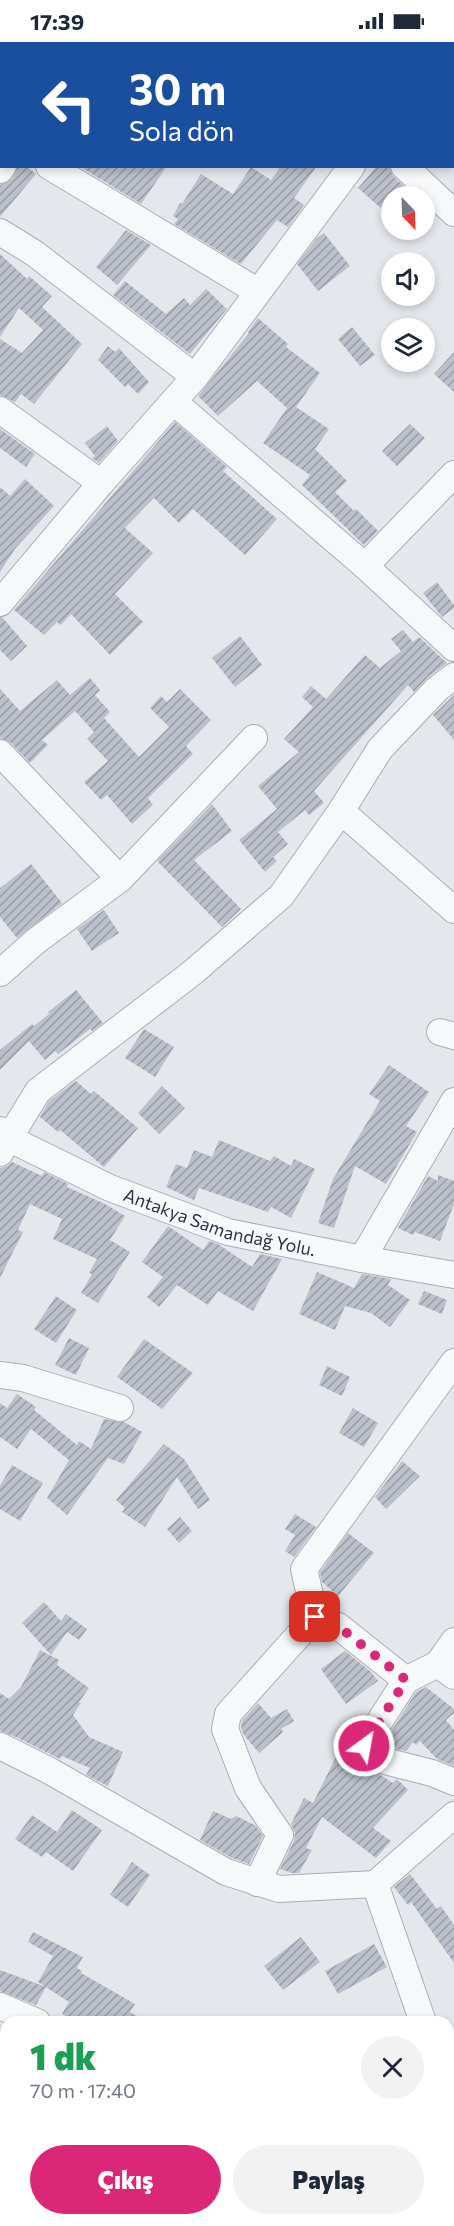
<!DOCTYPE html>
<html lang="tr">
<head>
<meta charset="utf-8">
<style>
	body { margin:0; font-family:Commissioner,sans-serif; background:#f2f2f3; color:#1f2937; height:100vh; display:flex; flex-direction:column; font-size:22px; white-space:nowrap }
	* { box-sizing:border-box; margin:0 }
	p { font-size:20px; color:#747a83 }
	.icon { flex:none; width:33px; height:33px; fill:none; stroke:currentColor; stroke-width:2; stroke-linecap:round; stroke-linejoin:round }
	.map { position:relative; flex:1; overflow:hidden }
	.side { position:absolute; left:0px; top:1974px; width:454px; height:210px; display:flex; flex-direction:column; background:#fff; border-radius:18px 18px 0 0; box-shadow:0 3px 9px #0003 }
	.side>* { flex:none }
	.banner { position:absolute; left:0px; top:0px; width:454px; height:126px; box-shadow:0 3px 9px #0003; background:#1a4fa0; color:#fff; overflow:hidden }
	.needle { width:39px; rotate:157deg }
	.tools { position:absolute; left:381px; top:144px; display:grid; gap:12px }
	.tools a { display:grid; place-items:center; width:54px; height:54px; border-radius:50%; background:#fff; box-shadow:0 3px 9px #0003; font-size:30px }
	.pin { position:absolute; display:grid; place-items:center; width:51px; height:51px; color:#fff; margin:-26px; border-radius:12px; box-shadow:0 3px 9px #0006 }
	.me { position:absolute; width:66px; margin:-33px; rotate:32deg; stroke-linejoin:round; filter:drop-shadow(0 0 4px #0008) }
	.turn { display:flex; align-items:center; gap:21px; height:126px; padding:0 30px; font-size:27px }
	.turn .icon { width:78px; height:78px; stroke-width:2.5 }
	.turn b { display:block; font-size:42px; line-height:51px }
	.round { display:grid; place-items:center; flex:none; width:63px; height:63px; border-radius:32px; background:#f2f2f3 }
	.headline { display:flex; align-items:center; justify-content:space-between; height:102px; padding:0 30px }
	h1 { font-size:36px; font-weight:800; line-height:45px; color:#1e9e55 }
	.cta { display:flex; gap:12px; margin-top:auto; padding:12px 30px }
	.cta a { flex:1; height:69px; border-radius:36px; background:#db2777; color:#fff; font-size:24px; font-weight:800; line-height:69px; text-align:center }
	.cta a+a { background:#f2f2f3; color:#1f2937 }
	.status { display:flex; justify-content:space-between; align-items:center; height:42px; padding:0 30px; background:#fff; direction:ltr }
	.status svg { height:16px; fill:currentColor }
	.map>svg:first-child { display:block }
</style>
</head>
<body>
<div class="status"><b>17:39</b><svg viewBox="0 0 49 12"><path d="M0 12V9h3v3zM5 12V6h3v6zM10 12V3h3v9zM15 12V0h3v12zM26 1h20v11H26zM47 4h2v5h-2z"/></svg></div>
<div class="map">
<svg width="454" height="2184" viewBox="0 0 454 2184">
	<defs>
		<pattern id="building-hatch" width="6" height="6" patternUnits="userSpaceOnUse" patternTransform="scale(1.5)"><rect width="6" height="6" fill="#bbc0ca"/><path d="M-1 1l2-2M0 6l6-6M5 7l2-2" fill="none" stroke="#989da6"/></pattern>
	</defs>
	<rect width="100%" height="100%" fill="#e4e7ec"/>
	<path fill="url(#building-hatch)" d="M18 124H26L36 132 0 175V143L12 137Z
		M79 124H167L141 162Z
		M281 124H317L294 156 304 163 288 185 277 178 241 222 174 182 178 177 173 174 180 161 182 162 201 132 233 152 251 125 271 138Z
		M377 124H389L393 134 407 147 400 154H392V176L358 146Z
		M126 188 151 203 117 243 96 225Z
		M324 191 350 224 318 249 297 222 317 196Z
		M0 212 27 237 29 234 52 254 42 265 82 302 34 362 21 352 15 360 0 353V297L22 311 43 288 19 266 0 295Z
		M125 239 166 272 184 256 190 263 206 247 227 267 190 312 113 253Z
		M258 276 288 302 286 305 320 331 296 365 329 387 315 407 347 439 335 450 354 469 356 467 378 489 364 503 302 443 310 433 263 401 287 366 257 339 218 374 198 354 249 291 248 290Z
		M352 285 375 313 360 324 338 297Z
		M108 304 115 310 119 306 149 340 138 352 128 342 125 345 98 318Z
		M454 310V350L434 332Z
		M175 380 227 425 223 429 277 477 245 513 193 467 179 481 154 456 125 486 153 511 115 552 143 580 110 613 71 572 61 583 57 580 44 593 14 568Z
		M410 382 425 396 397 424 382 409Z
		M107 384 118 399 99 421 92 416 95 414 85 401Z
		M0 387 35 412 26 425 0 406Z
		M25 437 54 464 15 507 0 530V445L10 454Z
		M437 540 454 563V566L442 575 423 551Z
		M2 575 27 604 11 619 0 608V576Z
		M403 588 413 600 419 595 447 621 428 635 414 650 408 643 314 749 324 761 309 773 305 768 278 790 288 802 273 815 277 819 265 830 239 798 277 767 258 744 299 710 284 697 313 665 302 655 311 644 326 657 365 613 380 626 401 609 391 597Z
		M240 594 262 623 235 645 212 616Z
		M90 636 100 648 95 653 110 670 104 676 139 715 169 685 150 666 161 654 167 660 180 647 211 678 186 704 193 712 148 756 153 763 132 782 107 753 101 758 84 740 108 719 87 697 94 690 75 669 42 698 48 703 30 721 11 701 0 696V647L20 669 57 638 70 653Z
		M454 653V698L433 673Z
		M212 762 232 789 194 818 241 867 222 885 157 819Z
		M31 822 62 861 17 896 0 875V846Z
		M104 868 119 891 92 909 77 887Z
		M76 948 103 981 92 989 90 987 58 1012 55 1009 45 1018 29 999 0 1028V1008L32 982 34 984 49 972 48 970Z
		M144 987 174 1005 155 1035 125 1016Z
		M389 1023 429 1050 406 1084 417 1090 386 1142 355 1124 334 1186 318 1181 333 1137 380 1059 369 1052Z
		M76 1039 91 1052 94 1049 138 1086 104 1125 60 1088 58 1090 40 1075 49 1059Z
		M162 1044 185 1066 159 1092 138 1071Z
		M219 1098 270 1119 274 1114 291 1124 294 1117 315 1127 291 1176 271 1165 268 1170 199 1146 194 1158 166 1145 176 1122 187 1126 194 1108 212 1115Z
		M12 1120 42 1134 44 1130 68 1142 67 1145 105 1162 125 1174 110 1198 130 1210 98 1261 81 1251 92 1232 89 1231 97 1217 53 1197 62 1177 30 1162 18 1188 23 1190 0 1236V1126L7 1124Z
		M438 1133 454 1139V1162L440 1199 415 1190 413 1193 398 1186 428 1134 438 1139Z
		M168 1184 203 1208 209 1199 218 1202 252 1225 260 1212 282 1217 253 1269 218 1249 208 1263 177 1243 159 1265 147 1255 163 1235 142 1220Z
		M317 1230 354 1246 362 1232 391 1237 388 1243 410 1258 390 1285 371 1271 345 1264 335 1288 299 1272Z
		M424 1249 447 1258 442 1272 418 1262Z
		M56 1254 77 1268 56 1301 34 1287Z
		M69 1296 89 1306 76 1333 55 1323Z
		M144 1297 193 1331 162 1367 117 1335Z
		M327 1324 350 1335 342 1354 319 1343Z
		M17 1352 36 1365 34 1368 77 1403 79 1399 91 1407 104 1377 124 1380 142 1390 124 1422 108 1416 67 1473 47 1456 69 1418 31 1387 17 1407 0 1395V1361L7 1366Z
		M353 1366 378 1381 364 1405 339 1391Z
		M164 1402 184 1417 210 1458 198 1467 177 1435 145 1485 122 1470 125 1466 116 1458Z
		M402 1419 420 1434 386 1467 375 1455Z
		M12 1423 43 1441 20 1479 0 1467V1444Z
		M295 1472 316 1485 294 1515 285 1509 295 1493 285 1487Z
		M180 1475 192 1489 179 1501 167 1487Z
		M348 1491 374 1511 338 1554 322 1540 320 1530Z
		M44 1560 61 1579 66 1572 87 1587 79 1598 67 1590 51 1613 22 1581Z
		M40 1608 59 1618 57 1623 89 1646 79 1660 81 1661 73 1673 89 1695 123 1710 108 1744 86 1733 90 1726 62 1714 60 1717 16 1695 0 1689V1651L9 1657 21 1645Z
		M345 1609 371 1630 378 1639 346 1662 321 1627Z
		M426 1645 454 1667V1671L446 1678 454 1688V1724L437 1717 420 1699 416 1703 413 1700 406 1709 397 1707 386 1698 416 1650Z
		M258 1661 271 1676 287 1667 294 1679 281 1687 283 1690 259 1711 244 1693 241 1686 242 1679Z
		M340 1707 393 1741 397 1737 408 1748 373 1786 391 1799 376 1816 322 1775 306 1806 312 1808 299 1831H292L280 1827 294 1799 295 1791 291 1782 304 1756 313 1761Z
		M72 1768 102 1788 73 1829 46 1810 42 1815 15 1797 32 1773 57 1790Z
		M213 1769 231 1777 236 1774 255 1783 263 1794 249 1822 232 1816 200 1798Z
		M132 1820 150 1833 128 1865 110 1853Z
		M410 1832 437 1867 441 1864 454 1883V1921L411 1860 408 1863 394 1845Z
		M33 1890 83 1915 77 1926 82 1929 81 1931 135 1962 130 1970 147 1980H76L62 1972 69 1960 38 1940 53 1914 28 1900Z
		M301 1895 320 1920 283 1948 264 1924Z
		M374 1902 387 1925 338 1952 325 1929Z
		M0 1928 46 1945 36 1963 0 1949Z"/>
	<g fill="none" stroke-linecap="round" stroke-linejoin="round">
		<defs>
			<g id="minor">
				<path d="M343 0 345 2"/>
				<path d="M91 2 92 0"/>
				<path d="M440 2 441 0"/>
				<path d="M49 124 257 249"/>
				<path d="M404 124 454 171"/>
				<path d="M0 128 3 124"/>
				<path d="M0 190 34 211 195 335"/>
				<path d="M174 360 365 524 454 606"/>
				<path d="M0 368 101 441"/>
				<path d="M365 524 454 432"/>
				<path d="M0 561 101 441 195 335 352 124"/>
				<path d="M0 711 120 837 36 899 0 931"/>
				<path d="M341 769 454 868"/>
				<path d="M120 837 254 696"/>
				<path d="M440 990 454 994"/>
				<path id="s1" d="M0 1088 8 1096 110 1146 228 1190 362 1217 454 1233"/>
				<path d="M0 1111 38 1049 192 931 281 854 341 769 380 707 437 647 454 634"/>
				<path d="M362 1217 454 1059"/>
				<path d="M0 1333 23 1336 120 1366"/>
				<path d="M315 1575 338 1584 406 1638 438 1622 454 1634"/>
				<path d="M438 1622 454 1599"/>
				<path d="M406 1638 364 1704 385 1719 432 1731 454 1740"/>
				<path d="M0 1704 50 1729 226 1830 279 1847 375 1842 454 1773"/>
				<path d="M257 1841 280 1793 248 1746 225 1687 228 1672 315 1575 304 1527 454 1320"/>
				<path d="M375 1842 423 1980"/>
				<path d="M0 1964 37 1980"/>
				<path d="M448 2015 454 2018"/>
				<path d="M435 2178 441 2184"/>
				<path d="M31 2184 34 2178"/>
				<path d="M221 2184 225 2178"/>
			</g>
		</defs>
		<use href="#minor" stroke="#a9aeb7" stroke-width="28"/>
		<use href="#minor" stroke="#f7f8fa" stroke-width="26"/>
	</g>
	<g fill="none" stroke-linecap="round" stroke-linejoin="round">
		<path stroke="#db2777" stroke-width="10" stroke-dasharray="0 18" d="M315 1575 338 1584 406 1638 364 1704"/>
	</g>
	<g text-anchor="middle" dominant-baseline="central" stroke-width="6" stroke-linejoin="round" paint-order="stroke">
		<g font-size="18" fill="#2b3445" stroke="#f4f6f9">
			<text stroke="none"><textPath href="#s1" startOffset="240">Antakya Samandağ Yolu.</textPath></text>
		</g>
	</g>
</svg>
<div class="tools">
<a><svg class="needle" viewBox="-14 -14 28 28"><path d="M0-13l5 13h-10z" fill="#e53935"/><path d="M0 13l5-13h-10z" fill="#747a83"/></svg></a>
<a><svg class="icon" aria-label="sound" viewBox="0 0 24 24"><path d="M4 9h4l5-4v14l-5-4H4zM17 9q2 3 0 6"/></svg></a>
<a><svg class="icon" aria-label="layers" viewBox="0 0 24 24"><path d="M12 4l9 5-9 5-9-5zM3 14l9 5 9-5"/></svg></a>
</div>
<div class="pin" style="left:315px;top:1575px;background:#d93025"><svg class="icon" aria-label="arrive" viewBox="0 0 24 24"><path d="M6 21V4h12l-3 4 3 4H6"/></svg></div>
<svg class="me" style="left:364px;top:1704px" viewBox="-20 -20 40 40"><circle r="17" fill="#db2777" stroke="#fff" stroke-width="3"/><path d="M0-11L8 9 0 5-8 9z" fill="#fff"/></svg>
<div class="banner">
<div class="turn"><svg class="icon" aria-label="left" viewBox="0 0 24 24"><path d="M17 20v-9H6M10 6l-5 5 5 5"/></svg><div><b>30 m</b>Sola dön</div></div>
</div>
<section class="side">
<div class="headline"><div><h1>1 dk</h1><p>70 m · 17:40</p></div><a class="round"><svg class="icon" aria-label="close" viewBox="0 0 24 24"><path d="M6 6l12 12M18 6L6 18"/></svg></a></div>
<div class="cta"><a>Çıkış</a><a>Paylaş</a></div>
</section>
</div>
</body>
</html>
